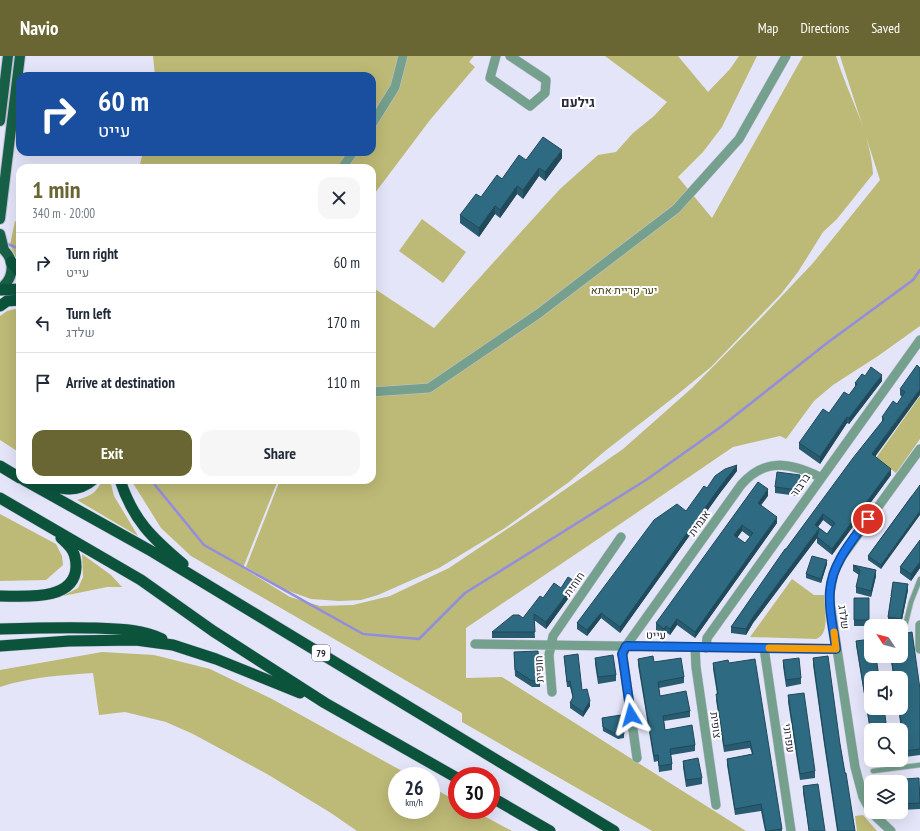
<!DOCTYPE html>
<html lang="en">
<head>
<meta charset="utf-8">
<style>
	body { margin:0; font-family:"PT Sans Narrow",Heebo,sans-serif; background:#f6f6f7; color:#1f2937; height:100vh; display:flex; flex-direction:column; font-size:15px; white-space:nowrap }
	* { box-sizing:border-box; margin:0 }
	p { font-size:13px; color:#747a83 }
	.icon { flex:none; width:22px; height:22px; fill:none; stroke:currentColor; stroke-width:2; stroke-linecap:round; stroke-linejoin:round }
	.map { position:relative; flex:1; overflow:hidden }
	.sheet { position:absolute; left:16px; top:108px; width:360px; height:320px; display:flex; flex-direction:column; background:#fff; border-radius:12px; box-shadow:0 4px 16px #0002 }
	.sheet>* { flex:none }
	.hud { position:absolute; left:16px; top:16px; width:360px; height:84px; border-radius:12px; box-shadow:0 4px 16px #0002; background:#1a4fa0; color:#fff; overflow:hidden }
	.needle { width:26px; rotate:306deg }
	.buttons { position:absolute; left:864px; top:563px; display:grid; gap:8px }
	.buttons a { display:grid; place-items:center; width:44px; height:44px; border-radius:8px; background:#fff; box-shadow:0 4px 16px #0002; font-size:20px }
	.speed { position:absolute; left:388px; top:711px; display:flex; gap:8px; font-size:20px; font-weight:700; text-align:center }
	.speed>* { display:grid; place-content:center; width:52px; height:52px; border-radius:50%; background:#fff; box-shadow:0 4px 16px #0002; line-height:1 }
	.speed small { font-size:10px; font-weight:400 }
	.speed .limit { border:6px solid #d22; background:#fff; color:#111 }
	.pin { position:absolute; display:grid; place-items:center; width:34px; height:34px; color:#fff; margin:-17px; border:2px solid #fff; border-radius:50%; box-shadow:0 1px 4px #0007 }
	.me { position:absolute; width:44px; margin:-22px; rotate:352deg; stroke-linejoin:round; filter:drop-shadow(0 0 3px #0008) }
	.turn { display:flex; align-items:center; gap:14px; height:84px; padding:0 16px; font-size:18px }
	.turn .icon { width:52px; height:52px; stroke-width:2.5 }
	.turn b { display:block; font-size:28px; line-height:34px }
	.round { display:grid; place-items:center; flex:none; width:42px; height:42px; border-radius:12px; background:#f6f6f7 }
	.head { display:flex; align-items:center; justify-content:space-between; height:68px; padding:0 16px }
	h1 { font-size:24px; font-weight:600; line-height:30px; color:#696633 }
	.cta { display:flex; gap:8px; margin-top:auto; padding:8px 16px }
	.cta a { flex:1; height:46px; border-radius:12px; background:#696633; color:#fff; font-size:16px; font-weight:600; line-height:46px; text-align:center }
	.cta a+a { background:#f6f6f7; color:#1f2937 }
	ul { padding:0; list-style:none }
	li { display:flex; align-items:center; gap:12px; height:60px; padding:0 16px; border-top:1px solid #e0e1e3 }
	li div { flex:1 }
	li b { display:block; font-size:15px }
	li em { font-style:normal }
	header { display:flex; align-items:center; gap:24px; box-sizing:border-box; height:56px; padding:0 20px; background:#696633; color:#fff }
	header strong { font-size:19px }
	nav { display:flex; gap:22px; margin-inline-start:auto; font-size:14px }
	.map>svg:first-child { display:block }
</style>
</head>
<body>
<header>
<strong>Navio</strong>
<nav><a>Map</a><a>Directions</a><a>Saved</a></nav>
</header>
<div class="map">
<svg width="920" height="775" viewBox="0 0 920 775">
	<rect width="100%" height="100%" fill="#e5e5fa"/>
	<path fill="#bdb976" d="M153 0H474L469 6 475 11 430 64 372 141V112H139L143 96H372V20H155Z
		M605 0H678L708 36 730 13 739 0H757L722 71 703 96 678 121 712 162 803 0H836C848 39 871 77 873 118L837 163 823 176 798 216 781 238 711 311 673 342 605 395 569 426 505 472 439 512 378 539 361 544 339 545 311 543 286 534 246 511 280 424H372V231L434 272 560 133 598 99 616 96 633 77 654 60 667 46Z
		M840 0H920V270L878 300 833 329 814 345 786 383 780 380 733 391 604 479 466 572V622L502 621 746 775H652L462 666V657L191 500 161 472 131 424H278L243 512 290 541 320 550 353 549 390 540 449 512 537 453 623 393 692 332 761 262 813 207 880 124Z
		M422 163 466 196 443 227 399 195Z
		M15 165 20 167V207L18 206 10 189Z
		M15 253 20 255V397L0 384V260L7 255Z
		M920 340V383L896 417 876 402Z
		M102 424H110L114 440 138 480 77 444C90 440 97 437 102 424Z
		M0 458 56 488 62 500 63 509 46 524 0 525Z
		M82 498 111 519 122 531H107L63 540 78 532 83 521Z
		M792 523 814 539H824C824 551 831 578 816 583L750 581Z
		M102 596 154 599 210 613 272 643 411 720H397V754H431V731L457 745V754H473L512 775H357L331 757 267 718 193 678 166 666 125 656 99 659 93 617C62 619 30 621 0 631V614Z
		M863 759 877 775H857L855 760Z"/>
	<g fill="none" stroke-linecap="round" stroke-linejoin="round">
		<path stroke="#928ddf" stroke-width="2.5" d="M5 187 20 193
			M153 424 155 429 204 489 363 578 419 583 465 537 646 424 722 370 827 287 913 224 920 214"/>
		<defs>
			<path id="service" d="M903 578 911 546 920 523
				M873 715 920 709"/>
			<path id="minor" d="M496 0 490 22 530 50 545 37 546 24 510 0
				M372 68 395 31 403 0
				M342 112 353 96
				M372 336 429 332 538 258 676 153 739 83 786 0
				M920 569V593
				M475 588 836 593
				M695 591 696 611 716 749
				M706 592 707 582 920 284
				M764 592 791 775
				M552 636 549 599 553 580 621 481
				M637 702 623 603V599L626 590 741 429C765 401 791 407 820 421
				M871 756 863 741 855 711 830 547V536L834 516 843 499 920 393
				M871 756 891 775"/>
			<path id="primary" d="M0 65 8 0
				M0 163 20 0
				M0 178 4 194
				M0 191C16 202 15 222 0 233"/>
			<path id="trunk" d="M11 206 20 216
				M0 234 20 233
				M0 250 7 245 20 244
				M0 410 20 422
				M24 424 153 496 614 775
				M120 424C133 464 152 482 183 508
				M37 425C56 432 76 439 93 424
				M0 442 141 524 213 575 325 647 457 722
				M0 540C23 540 75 546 76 511 76 496 71 491 61 482
				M0 573C32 572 64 571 95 572 118 573 141 573 162 583
				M0 590 69 585 136 584 173 589 216 603 300 637
				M491 741 550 775"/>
		</defs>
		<use href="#service" stroke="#c3c3d8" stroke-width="6"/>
		<use href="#minor" stroke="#c3c3d8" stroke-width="10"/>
		<use href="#primary" stroke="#c3c3d8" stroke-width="12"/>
		<use href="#trunk" stroke="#c3c3d8" stroke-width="12"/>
		<use href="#service" stroke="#75a08d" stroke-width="4.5"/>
		<use href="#minor" stroke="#75a08d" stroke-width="9"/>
		<use href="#primary" stroke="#176047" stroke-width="10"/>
		<use href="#trunk" stroke="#0c533c" stroke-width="11"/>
	</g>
	<path fill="#285b6f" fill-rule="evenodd" d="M562 102 545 125 539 120 523 143 517 138 500 162 495 158 479 181 460 167V159L502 123 526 104Z
		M920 312 875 401 891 419 832 499 817 487V482L753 567 746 579 731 577V571L786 493 882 366V361L897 348 902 341 900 339V333ZM823 464 832 471 827 478 818 471Z
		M865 320 882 325 849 368 847 367 820 408 799 393V387L829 357 849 339 855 332V327Z
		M737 415 720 437 620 577 601 562 587 580 577 573V567L686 455 707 432Z
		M800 426 798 440 775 437V431Z
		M912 439 881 513 868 504V500Z
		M768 440 761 449 777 467 695 582 677 569 670 579 666 576 664 579 656 574V567ZM742 475 750 481 745 487 737 482Z
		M920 484V512L911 525 900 517V511Z
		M827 508 821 527 806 522V518Z
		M853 509 876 520 871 541 856 537V531L859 519 853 515Z
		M893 526 908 534 901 569 888 567V561Z
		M561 532H576L546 573 534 564 535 582H492V576L523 562 543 542Z
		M854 542H869V570H854Z
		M856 585 871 674V681L856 589Z
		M514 596 540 624V631H532L515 620Z
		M564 600 590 650 583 661 570 652V647L573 643 570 631H567Z
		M890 600H901L920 633V699L905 701 898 652H901V622H894Z
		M595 602 616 619V625L598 628 595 608Z
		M813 602 840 688 855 775H837L824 688 813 609Z
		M638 603 654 606 684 621V627L659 632 660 640 690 655V661L664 665 665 674 695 689V695L671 699 672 708V714L659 716 658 705 654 706 638 609Z
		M783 604 801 622V628L786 631 783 610Z
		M713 607H729L782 773V775H765L761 755 735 759 727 709V703L752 698 750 692 724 696 716 644 717 638 713 613Z
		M788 639 815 715V722L800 724 788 646Z
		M602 662 624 678V682L618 683 603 675Z
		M875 704H892V706L875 709Z
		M683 705 702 722V728L686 731 683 711Z
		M901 726 920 733V753L901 754Z
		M803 730 825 775H809L803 737Z"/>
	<path fill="#204a5a" d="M562 94V102L545 125V116Z
		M539 112V120L523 143V134Z
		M517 130V138L500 162V154Z
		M495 150V158L479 181V172Z
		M882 319V325L849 368V362Z
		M920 333V339L872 405V398Z
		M847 361V367L820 408V401Z
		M737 409V415L720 437 620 577V571L720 431Z
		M891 413V419L832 499V493Z
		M800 419V426L798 440V434Z
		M768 433V440L758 453V447Z
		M920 455V459L881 513V509Z
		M823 458V464L815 475V469Z
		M777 461V467L695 582V576Z
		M742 469V475L734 486V479Z
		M819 473 817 482 753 567 746 579V573L753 561Z
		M827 504V508L821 527V523Z
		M920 506V512L911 525V518Z
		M876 514V520L871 541V535Z
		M576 526V532L546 573V566Z
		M908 528V534L901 569V563Z
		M601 557V562L587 580V574Z
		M677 563V569L670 579V573Z
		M666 570V576L664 579V573Z
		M590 645V650L583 661V656Z"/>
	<path fill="#2e6a81" stroke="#204a5a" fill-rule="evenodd" d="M543 81 562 94 545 116 539 112 523 134 517 130 500 154 495 150 479 172 460 159 476 138 481 141 497 119 502 123 519 99 526 104Z
		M917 309 920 312V333L872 398 891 413 832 493 817 481 819 473 753 561 746 573 731 571 785 493H786L853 402 884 363 882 361 893 345 897 348 905 336 900 333ZM823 458 835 467 827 478 815 469Z
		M871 311 882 319 849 362 847 361 820 401 799 387 823 353 829 357 844 336 849 339 857 328 855 327 862 318 865 320Z
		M737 409 720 431 620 571 601 557 587 574 577 567 654 464 677 448 686 455 704 430 707 432 715 420 725 413Z
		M777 416 800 419 798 434 775 431Z
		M758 426 768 433 758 447 777 461 695 576 677 563 670 573 666 570 664 573 656 567ZM742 469 753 477 745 487 734 479Z
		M920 429V455L881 509 868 500Z
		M920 484V506L911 518 900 511Z
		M812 500 827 504 821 523 806 518Z
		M853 509 876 514 871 535 856 531 860 514Z
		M568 521 576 526 546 566 534 558 535 576H492L513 559H519L523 562 540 540 543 542 554 527 561 532Z
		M893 526 908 528 901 563 888 561 891 541 892 540H891Z
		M854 542H869V564H854Z
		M912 576 920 633V693L905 695 899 652H901V622H894L891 600H901V578Z
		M871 583V600H876L879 622H871V652H884L887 674H871V677L856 585Z
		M538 595 540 624 532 625 515 614 514 596Z
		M578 598 582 634 587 633 590 645 583 656 570 647 573 641 570 625 567 626 564 600Z
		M613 599 616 619 598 621 595 602Z
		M653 600 654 606 681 602 684 621 658 626 660 640 686 635 690 655 663 660 665 674 692 669 695 689 670 693 672 708 659 710 658 699 654 700 638 603Z
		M828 600 840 688 845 717H846L855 775H838L824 682 813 602Z
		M799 602 801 622 786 624 783 604Z
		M755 603 782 773 768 775H766L761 748 735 753 727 703 753 698 750 685 724 690 716 638H718L713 607 728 604 729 607Z
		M804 637 815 715 800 718 788 639Z
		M621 659 624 678 618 679 603 671 602 662Z
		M698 702 702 722 686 724 683 705Z
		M919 722 920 747 901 748V726H889V724Z
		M818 728 825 775H809L803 730Z"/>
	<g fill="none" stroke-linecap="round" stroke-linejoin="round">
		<defs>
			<path id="route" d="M631 659 623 603 622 598 626 590 836 593C834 575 828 554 830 535 832 507 852 485 868 463"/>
		</defs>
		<use href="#route" stroke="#114b97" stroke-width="10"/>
		<use href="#route" stroke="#1a73e8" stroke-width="7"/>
		<path stroke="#f59e0b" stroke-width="7" d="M769 592 836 593 834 576"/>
	</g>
	<g text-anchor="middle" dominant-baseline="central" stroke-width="4" stroke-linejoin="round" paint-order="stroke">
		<rect fill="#fff" stroke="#696876" stroke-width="1" x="312" y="589" width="18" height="16" rx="3"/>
		<g font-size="10" font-weight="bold" fill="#29283c">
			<text x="321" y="597">79</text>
		</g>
		<g font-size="11" fill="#3f3c13" stroke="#fff">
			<text x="624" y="234">יער קריית אתא</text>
		</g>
		<g font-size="11" fill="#29283c" stroke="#fff">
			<text transform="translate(800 429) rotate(-55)">ברבור</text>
			<text transform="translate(699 467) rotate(-55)">אגמית</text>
			<text transform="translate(574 528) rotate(-55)">חוחית</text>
			<text transform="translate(844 561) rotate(82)">שלדג</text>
			<text transform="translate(656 579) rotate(1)">עייט</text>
			<text transform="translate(539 613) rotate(-93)">חופית</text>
			<text transform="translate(716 669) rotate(82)">צופית</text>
			<text transform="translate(789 682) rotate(82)">עפרוני</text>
		</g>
		<g font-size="13" font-weight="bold" fill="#29283c" stroke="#fff">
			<text x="578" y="46">גילעם</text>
		</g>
	</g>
</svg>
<div class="buttons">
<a><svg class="needle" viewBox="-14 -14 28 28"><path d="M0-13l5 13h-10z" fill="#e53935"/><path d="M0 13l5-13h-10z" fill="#747a83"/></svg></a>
<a><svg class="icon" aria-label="sound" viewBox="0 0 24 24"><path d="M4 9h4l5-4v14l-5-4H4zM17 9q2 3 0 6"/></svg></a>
<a><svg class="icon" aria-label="search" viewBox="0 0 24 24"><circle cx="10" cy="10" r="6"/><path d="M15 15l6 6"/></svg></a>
<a><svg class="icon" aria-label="layers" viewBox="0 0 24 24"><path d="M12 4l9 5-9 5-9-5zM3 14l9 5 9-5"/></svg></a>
</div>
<div class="speed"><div>26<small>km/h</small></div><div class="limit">30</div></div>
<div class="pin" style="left:868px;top:463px;background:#d93025"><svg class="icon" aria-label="arrive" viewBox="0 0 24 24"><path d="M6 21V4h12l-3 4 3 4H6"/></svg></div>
<svg class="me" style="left:631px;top:659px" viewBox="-20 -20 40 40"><path d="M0-17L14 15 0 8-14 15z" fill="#1a73e8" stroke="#fff" stroke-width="4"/></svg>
<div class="hud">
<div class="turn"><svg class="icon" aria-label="right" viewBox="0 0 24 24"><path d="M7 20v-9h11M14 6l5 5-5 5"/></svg><div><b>60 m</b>עייט</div></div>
</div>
<section class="sheet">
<div class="head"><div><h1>1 min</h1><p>340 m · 20:00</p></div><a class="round"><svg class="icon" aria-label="close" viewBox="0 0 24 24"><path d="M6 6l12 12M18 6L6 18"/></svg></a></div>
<ul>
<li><svg class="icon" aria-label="right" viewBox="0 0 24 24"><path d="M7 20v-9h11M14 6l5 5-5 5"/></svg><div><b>Turn right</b><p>עייט</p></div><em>60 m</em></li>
<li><svg class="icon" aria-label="left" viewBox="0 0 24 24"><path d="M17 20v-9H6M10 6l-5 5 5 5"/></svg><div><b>Turn left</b><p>שלדג</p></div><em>170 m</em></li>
<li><svg class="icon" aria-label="arrive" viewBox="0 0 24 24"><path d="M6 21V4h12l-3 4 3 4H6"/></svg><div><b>Arrive at destination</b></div><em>110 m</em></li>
</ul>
<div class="cta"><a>Exit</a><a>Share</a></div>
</section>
</div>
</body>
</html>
